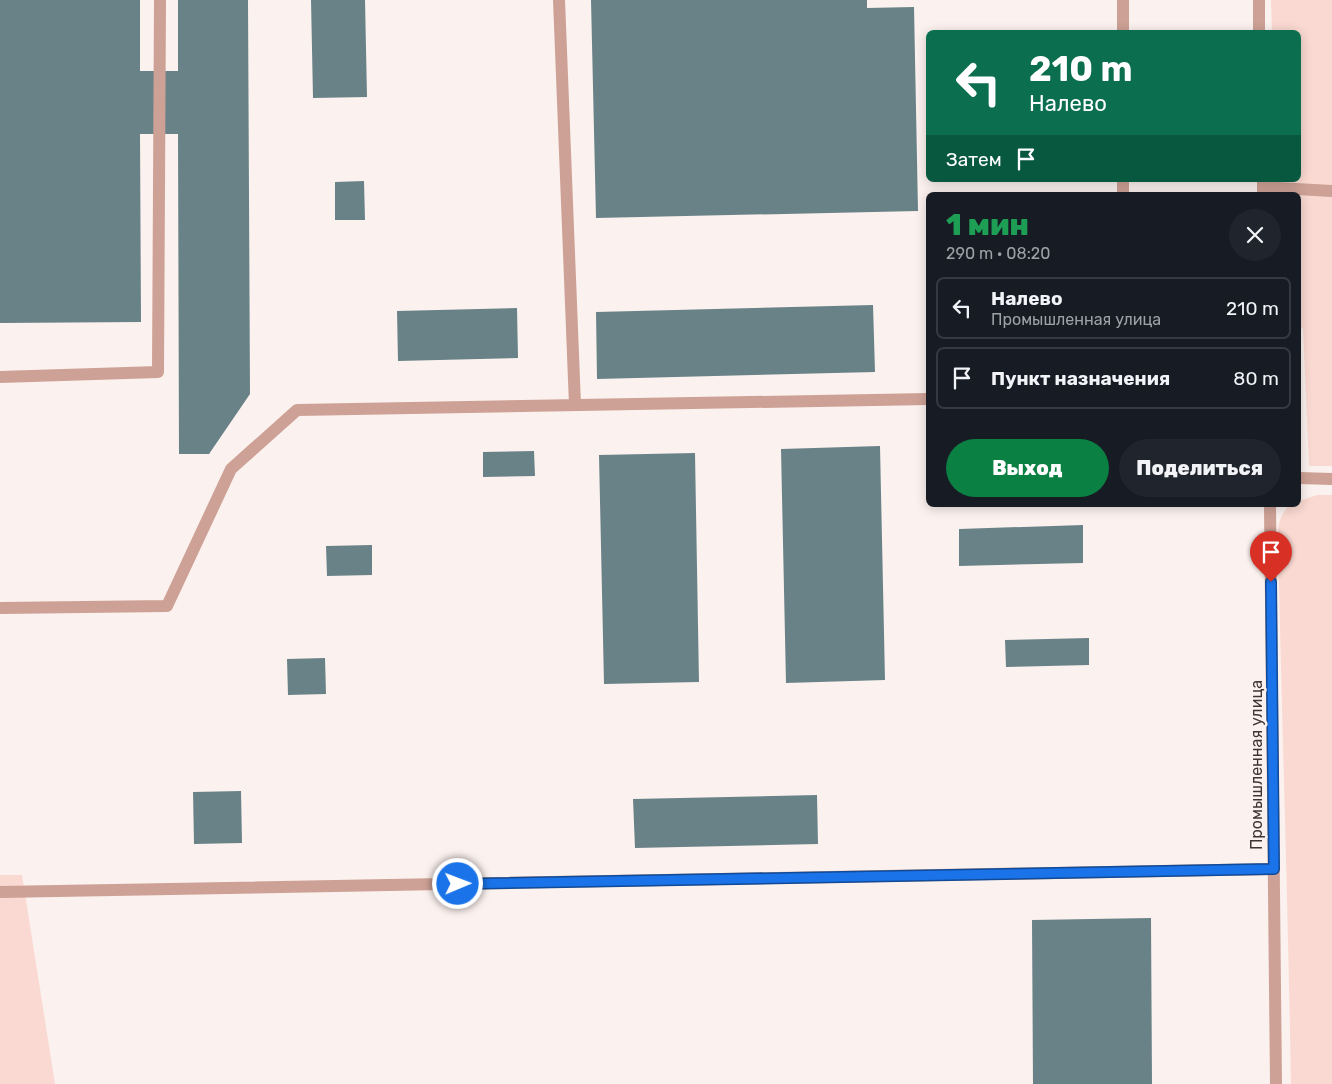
<!DOCTYPE html>
<html lang="ru">
<head>
<meta charset="utf-8">
<style>
	body { margin:0; font-family:Rubik,sans-serif; background:#20242c; color:#f1f3f6; height:100vh; display:flex; flex-direction:column; font-size:19px; white-space:nowrap }
	* { box-sizing:border-box; margin:0 }
	p { font-size:16px; color:#9ea1a6 }
	.icon { flex:none; width:28px; height:28px; fill:none; stroke:currentColor; stroke-width:2; stroke-linecap:round; stroke-linejoin:round }
	.map { position:relative; flex:1; overflow:hidden }
	.panel { position:absolute; left:926px; top:192px; width:375px; height:315px; display:flex; flex-direction:column; background:#171b24; border-radius:8px; box-shadow:0 2px 12px #0003 }
	.panel>* { flex:none }
	.hud { position:absolute; left:926px; top:30px; width:375px; height:152px; border-radius:8px; box-shadow:0 2px 12px #0003; background:#0b6e4f; color:#fff; overflow:hidden }
	.pin { position:absolute; display:grid; place-items:center; width:42px; height:42px; color:#fff; margin:-51px -21px; border-radius:50% 50% 50% 0; rotate:-45deg; box-shadow:0 0 5px #0007 }
	.pin .icon { rotate:45deg }
	.me { position:absolute; width:55px; margin:-28px; rotate:89deg; stroke-linejoin:round; filter:drop-shadow(0 0 4px #0008) }
	.turn { display:flex; align-items:center; gap:18px; height:105px; padding:0 20px; font-size:22px }
	.turn .icon { width:65px; height:65px; stroke-width:2.5 }
	.turn b { display:block; font-size:35px; line-height:42px }
	.then { display:flex; align-items:center; height:48px; padding:0 20px; background:#0003; gap:10px; font-size:19px }
	.round { display:grid; place-items:center; flex:none; width:52px; height:52px; border-radius:26px; background:#20242c }
	.head { display:flex; align-items:center; justify-content:space-between; height:85px; padding:0 20px }
	h1 { font-size:30px; font-weight:800; line-height:38px; color:#1e9e55 }
	.cta { display:flex; gap:10px; margin-top:auto; padding:10px 20px }
	.cta a { flex:1; height:58px; border-radius:30px; background:#0b8043; color:#fff; font-size:20px; font-weight:800; line-height:58px; text-align:center }
	.cta a+a { background:#20242c; color:#f1f3f6 }
	ul { padding:0; list-style:none }
	li { display:flex; align-items:center; gap:15px; height:62px; margin:0 10px 8px; padding:0 10px; border:2px solid #363941; border-radius:8px }
	li div { flex:1 }
	li b { display:block; font-size:19px }
	li em { font-style:normal }
	.map>svg:first-child { display:block }
</style>
</head>
<body>
<div class="map">
<svg width="1332" height="1084" viewBox="0 0 1332 1084">
	<rect width="100%" height="100%" fill="#fbf1ee"/>
	<path fill="#f9d9d1" d="M1271 0H1332V466H1309L1303 329 1299 324V195H1274V180H1299V32H1272Z
		M1317 495H1332V1084H1291C1288 904 1282 723 1278 543 1278 525 1278 519 1289 505H1299V501Z
		M0 875H22L55 1084H0Z"/>
	<path fill="#698287" d="M0 0H140V71H178V0H248L250 394 209 454H179L178 134H140L141 322 0 323Z
		M311 0H365L367 97 313 98Z
		M591 0H867V8L914 7 918 211 596 218Z
		M364 181 365 220H335V182Z
		M873 305 875 372 597 379 596 312Z
		M517 308 518 358 398 361 397 311Z
		M880 446 885 680 786 683 781 449Z
		M534 451 535 476 483 477V452Z
		M695 453 699 682 604 684 599 455Z
		M1083 525V563L959 566V529Z
		M372 545V575L327 576 326 546Z
		M1089 638V665L1006 667 1005 640Z
		M325 658 326 694 288 695 287 659Z
		M241 791 242 843 194 844 193 792Z
		M817 795 818 844 635 848 633 799Z
		M1151 918 1152 1084H1033L1032 920Z"/>
	<g fill="none" stroke-linecap="round" stroke-linejoin="round">
		<path stroke="#cda195" stroke-width="12" d="M559 0 575 405
			M1123 0V32
			M1123 180V195
			M1263 187 1332 191
			M0 377 158 372 160 0
			M1299 478 1332 479
			M0 608 167 606 231 469 297 410 929 399
			M0 892 1274 869"/>
		<path stroke="#cda195" stroke-width="12" d="M1259 0V32
			M1263 180V195
			M1270 505 1276 1084"/>
	</g>
	<g fill="none" stroke-linecap="round" stroke-linejoin="round">
		<defs>
			<path id="route" d="M458 884 1274 869 1271 582"/>
		</defs>
		<use href="#route" stroke="#114b97" stroke-width="12"/>
		<use href="#route" stroke="#1a73e8" stroke-width="9"/>
	</g>
	<g text-anchor="middle" dominant-baseline="central" stroke-width="5" stroke-linejoin="round" paint-order="stroke">
		<g font-size="16" fill="#3e3432" stroke="#fbf1ee">
			<text transform="translate(1256 765) rotate(-90)">Промышленная улица</text>
		</g>
	</g>
</svg>
<div class="pin" style="left:1271px;top:582px;background:#d93025"><svg class="icon" aria-label="arrive" viewBox="0 0 24 24"><path d="M6 21V4h12l-3 4 3 4H6"/></svg></div>
<svg class="me" style="left:458px;top:884px" viewBox="-20 -20 40 40"><circle r="17" fill="#1a73e8" stroke="#fff" stroke-width="3"/><path d="M0-11L8 9 0 5-8 9z" fill="#fff"/></svg>
<div class="hud">
<div class="turn"><svg class="icon" aria-label="left" viewBox="0 0 24 24"><path d="M17 20v-9H6M10 6l-5 5 5 5"/></svg><div><b>210 m</b>Налево</div></div>
<div class="then">Затем<svg class="icon" aria-label="arrive" viewBox="0 0 24 24"><path d="M6 21V4h12l-3 4 3 4H6"/></svg></div>
</div>
<section class="panel">
<div class="head"><div><h1>1 мин</h1><p>290 m · 08:20</p></div><a class="round"><svg class="icon" aria-label="close" viewBox="0 0 24 24"><path d="M6 6l12 12M18 6L6 18"/></svg></a></div>
<ul>
<li><svg class="icon" aria-label="left" viewBox="0 0 24 24"><path d="M17 20v-9H6M10 6l-5 5 5 5"/></svg><div><b>Налево</b><p>Промышленная улица</p></div><em>210 m</em></li>
<li><svg class="icon" aria-label="arrive" viewBox="0 0 24 24"><path d="M6 21V4h12l-3 4 3 4H6"/></svg><div><b>Пункт назначения</b></div><em>80 m</em></li>
</ul>
<div class="cta"><a>Выход</a><a>Поделиться</a></div>
</section>
</div>
</body>
</html>
